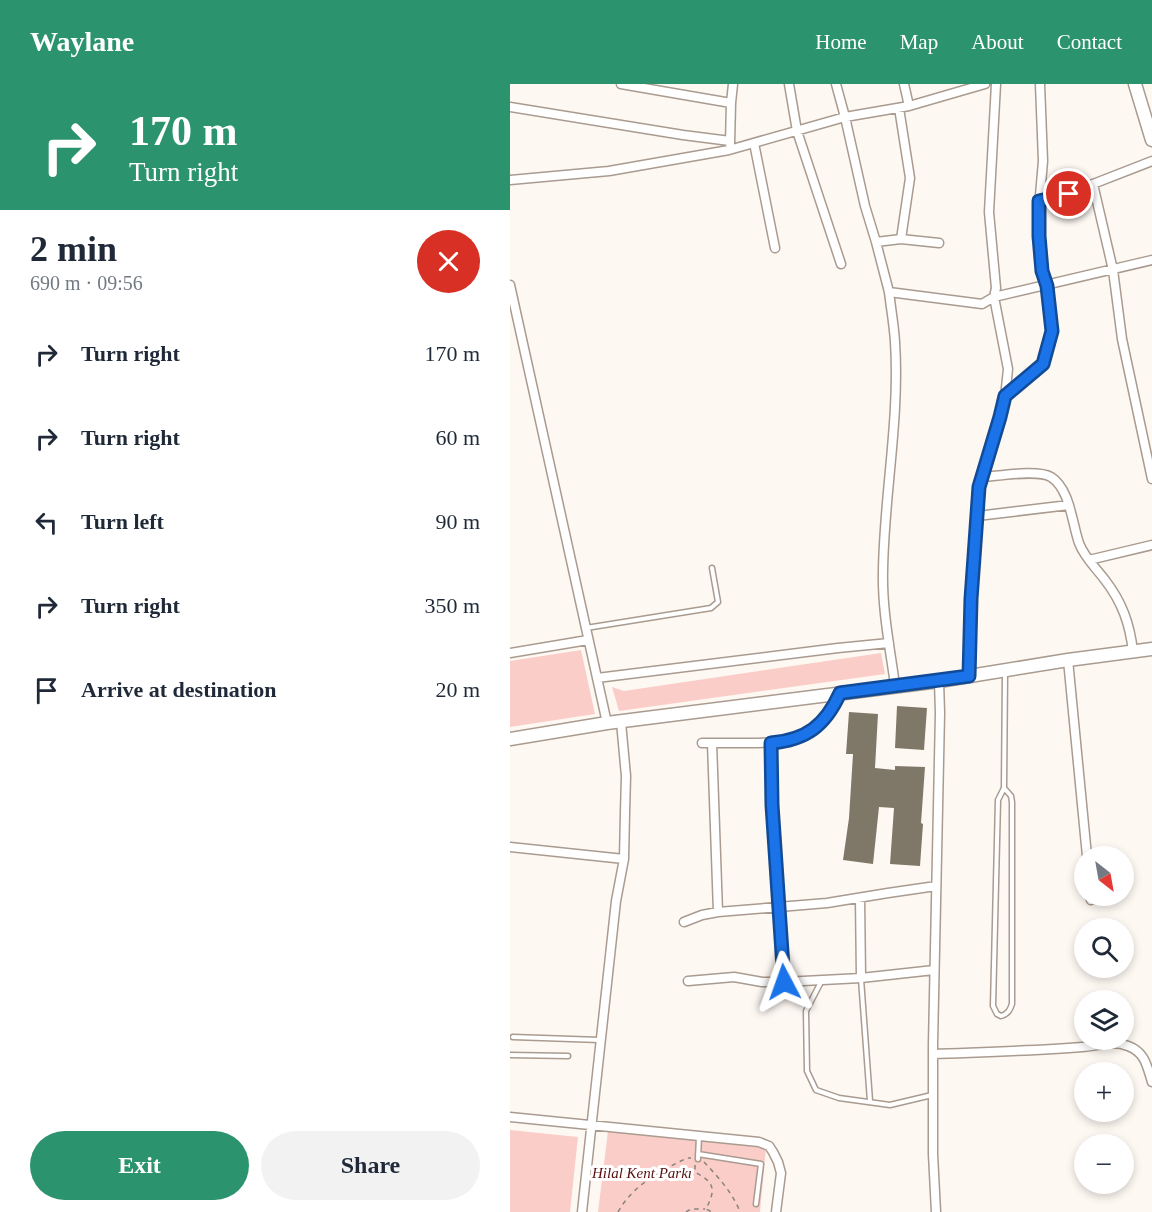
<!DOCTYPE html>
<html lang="en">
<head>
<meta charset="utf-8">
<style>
	body { margin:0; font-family:Georgia,serif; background:#f2f2f3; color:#1f2937; height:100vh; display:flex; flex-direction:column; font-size:22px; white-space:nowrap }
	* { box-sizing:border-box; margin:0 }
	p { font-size:20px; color:#747a83 }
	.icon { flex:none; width:33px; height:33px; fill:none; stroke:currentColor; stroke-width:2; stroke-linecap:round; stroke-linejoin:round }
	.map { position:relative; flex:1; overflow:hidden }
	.drawer { display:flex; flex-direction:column; background:#fff; width:510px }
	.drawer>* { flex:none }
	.top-card { background:#2c936f; color:#fff; overflow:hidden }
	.needle { width:39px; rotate:149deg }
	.fabs { position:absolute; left:564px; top:762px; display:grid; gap:12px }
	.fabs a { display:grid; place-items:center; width:60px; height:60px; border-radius:50%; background:#fff; box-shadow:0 3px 9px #0003; font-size:30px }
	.pin { position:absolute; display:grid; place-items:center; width:51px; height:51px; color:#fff; margin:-26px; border:3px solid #fff; border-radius:50%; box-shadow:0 2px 6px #0007 }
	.me { position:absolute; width:66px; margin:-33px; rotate:356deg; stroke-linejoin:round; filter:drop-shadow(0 0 4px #0008) }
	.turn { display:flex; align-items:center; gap:21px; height:126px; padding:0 30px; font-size:27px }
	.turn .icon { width:78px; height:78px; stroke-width:2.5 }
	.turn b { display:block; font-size:42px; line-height:51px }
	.round { display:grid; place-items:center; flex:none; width:63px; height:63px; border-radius:32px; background:#f2f2f3 }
	.headline { display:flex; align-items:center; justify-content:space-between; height:102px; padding:0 30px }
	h1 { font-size:36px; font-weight:700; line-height:45px }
	.cta { display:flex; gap:12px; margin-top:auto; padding:12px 30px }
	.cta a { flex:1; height:69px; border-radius:36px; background:#2c936f; color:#fff; font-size:24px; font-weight:700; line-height:69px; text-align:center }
	.cta a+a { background:#f2f2f3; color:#1f2937 }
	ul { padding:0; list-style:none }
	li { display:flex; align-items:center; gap:18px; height:84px; padding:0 30px }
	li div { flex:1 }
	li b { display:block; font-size:22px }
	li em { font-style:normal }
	header { display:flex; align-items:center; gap:36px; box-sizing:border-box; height:84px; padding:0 30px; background:#2c936f; color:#fff }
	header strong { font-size:28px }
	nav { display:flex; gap:33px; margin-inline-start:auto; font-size:21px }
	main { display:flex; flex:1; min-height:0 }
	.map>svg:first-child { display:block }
</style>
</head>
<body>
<header>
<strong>Waylane</strong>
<nav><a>Home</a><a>Map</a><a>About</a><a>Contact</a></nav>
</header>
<main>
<section class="drawer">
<div class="top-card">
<div class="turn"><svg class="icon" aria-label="right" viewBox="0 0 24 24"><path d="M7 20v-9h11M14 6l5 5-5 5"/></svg><div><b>170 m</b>Turn right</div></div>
</div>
<div class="headline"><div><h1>2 min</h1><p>690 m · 09:56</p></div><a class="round" style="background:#d93025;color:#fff"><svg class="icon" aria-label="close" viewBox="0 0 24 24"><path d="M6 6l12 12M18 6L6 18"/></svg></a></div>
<ul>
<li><svg class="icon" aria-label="right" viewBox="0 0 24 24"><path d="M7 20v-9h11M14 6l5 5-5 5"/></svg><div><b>Turn right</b></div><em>170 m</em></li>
<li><svg class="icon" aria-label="right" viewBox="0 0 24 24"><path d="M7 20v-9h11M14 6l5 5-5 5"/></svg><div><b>Turn right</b></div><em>60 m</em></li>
<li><svg class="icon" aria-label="left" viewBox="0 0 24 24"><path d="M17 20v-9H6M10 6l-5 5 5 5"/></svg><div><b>Turn left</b></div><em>90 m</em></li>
<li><svg class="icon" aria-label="right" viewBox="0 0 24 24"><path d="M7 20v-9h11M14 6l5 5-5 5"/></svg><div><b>Turn right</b></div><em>350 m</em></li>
<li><svg class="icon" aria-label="arrive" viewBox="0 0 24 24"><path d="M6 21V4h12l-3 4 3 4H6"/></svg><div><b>Arrive at destination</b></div><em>20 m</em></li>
</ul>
<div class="cta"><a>Exit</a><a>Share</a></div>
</section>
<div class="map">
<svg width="642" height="1128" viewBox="0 0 642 1128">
	<rect width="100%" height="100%" fill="#fef8f3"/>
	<path fill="#fbcdc8" d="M71 566 85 630 0 643V577Z
		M371 569 375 590 109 627 102 603 114 607Z
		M0 1046 68 1053 60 1128H0Z
		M98 1047 256 1064 250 1128H88Z"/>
	<path fill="#7f7869" d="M387 622 417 624 414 666 385 664Z
		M339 628 368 630 365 684 385 686V682L415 683 411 739 413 740 410 782 380 780 384 724 369 723 363 780 333 776 339 734 343 670H336Z"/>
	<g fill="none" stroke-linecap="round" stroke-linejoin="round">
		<defs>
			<path id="lane" d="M76 544 201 524 208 518 202 484
				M494 704 501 712 502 718V920C500 926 498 930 491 932L487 930 483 922 488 716 494 704 495 589
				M351 895 360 1017
				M312 896 296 927 297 987 306 1006 329 1014 380 1021 422 1011
				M3 953 90 956
				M0 971 58 972
				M188 1070 251 1080 246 1120
				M188 1075 189 1052"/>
			<path id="street" d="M111 0 221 19 220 60
				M279 0 287 47 331 180
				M394 0 399 22 475 0
				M221 19 223 0
				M0 23 173 51 220 57
				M244 59 265 164
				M0 96 99 87 219 66 335 33 326 0
				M583 100 642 77
				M529 117 559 110 583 100 603 186 612 255 642 395
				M391 155 429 159
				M366 158 391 155 400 94 389 24
				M0 201 97 639
				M379 208 366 158 355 122 335 33 399 22
				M495 313 533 280 542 247 537 202 532 187 529 152V123L533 77 530 0
				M473 393C488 392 528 385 541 393 560 405 562 439 569 459 574 473 586 484 595 496 612 518 620 540 623 568
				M467 432 559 421
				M579 476 642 461
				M0 569 78 556
				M558 576 577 772
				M459 592 461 515 469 403 491 333 495 313 498 285 484 213 486 204 479 128 486 0
				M87 594 328 564 379 559
				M385 601C380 564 372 526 373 487 374 411 390 335 385 258 384 241 381 225 379 208L472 220 484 213 642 176
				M192 659C208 659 223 659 239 659 284 659 310 654 330 609
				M202 659 208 828
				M261 659 262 721 274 898
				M0 763 114 775
				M580 812 581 816
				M350 814 351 894
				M174 838 192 831 208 828 317 819 378 809 426 802
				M178 897 224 893 252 898H274L351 894 424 886
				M423 970C473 968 523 967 572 963 588 962 602 956 618 962 635 968 637 982 642 998
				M0 1033 249 1058 259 1062 263 1068 268 1078 271 1089 266 1128
				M72 1128 106 817 114 775 115 729 116 692 111 638
				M426 1128 423 1070V960L430 629 429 597"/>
			<path id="secondary" d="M625 0 642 56
				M0 655 97 639 429 597 558 576 642 565"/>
		</defs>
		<use href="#lane" stroke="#a99b8f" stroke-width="7"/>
		<use href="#street" stroke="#a99b8f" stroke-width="11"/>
		<use href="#secondary" stroke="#a99b8f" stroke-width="15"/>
		<path stroke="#88827e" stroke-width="1.5" stroke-dasharray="4.5 4.5" stroke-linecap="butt" d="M194 1078C208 1093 223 1109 230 1128
			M185 1081V1088C205 1099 206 1105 196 1125L202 1128
			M108 1128C123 1101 150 1087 177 1074H181
			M176 1128 181 1125H195"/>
		<use href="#lane" stroke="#fff" stroke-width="4"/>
		<use href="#street" stroke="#fff" stroke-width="8"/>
		<use href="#secondary" stroke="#fff" stroke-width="12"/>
	</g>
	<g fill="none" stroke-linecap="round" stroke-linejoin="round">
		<defs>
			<path id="route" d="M274 898 262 721 261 659C296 656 315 642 330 609L459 592 461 515 469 403 490 333 495 312 533 280 542 247 537 202 532 187 529 152V117L559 110"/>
		</defs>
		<use href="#route" stroke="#114b97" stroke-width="15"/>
		<use href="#route" stroke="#1a73e8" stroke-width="10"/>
	</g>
	<g text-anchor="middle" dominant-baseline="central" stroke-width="6" stroke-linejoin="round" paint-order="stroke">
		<g font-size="15" font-style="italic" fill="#570e0e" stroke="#fff">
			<text x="132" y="1089">Hilal Kent Parkı</text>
		</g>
	</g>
</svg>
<div class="fabs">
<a><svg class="needle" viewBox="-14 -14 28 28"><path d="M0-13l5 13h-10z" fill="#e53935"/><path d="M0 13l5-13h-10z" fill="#747a83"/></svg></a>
<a><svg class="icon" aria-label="search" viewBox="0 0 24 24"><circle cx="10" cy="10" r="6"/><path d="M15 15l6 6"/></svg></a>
<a><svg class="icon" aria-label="layers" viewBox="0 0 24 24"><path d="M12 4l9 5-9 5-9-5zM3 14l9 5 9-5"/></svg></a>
<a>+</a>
<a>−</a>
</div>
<div class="pin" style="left:559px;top:110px;background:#d93025"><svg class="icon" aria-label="arrive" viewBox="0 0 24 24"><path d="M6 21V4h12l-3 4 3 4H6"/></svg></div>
<svg class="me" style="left:274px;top:898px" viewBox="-20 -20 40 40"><path d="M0-17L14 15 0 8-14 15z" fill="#1a73e8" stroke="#fff" stroke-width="4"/></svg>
</div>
</main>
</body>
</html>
